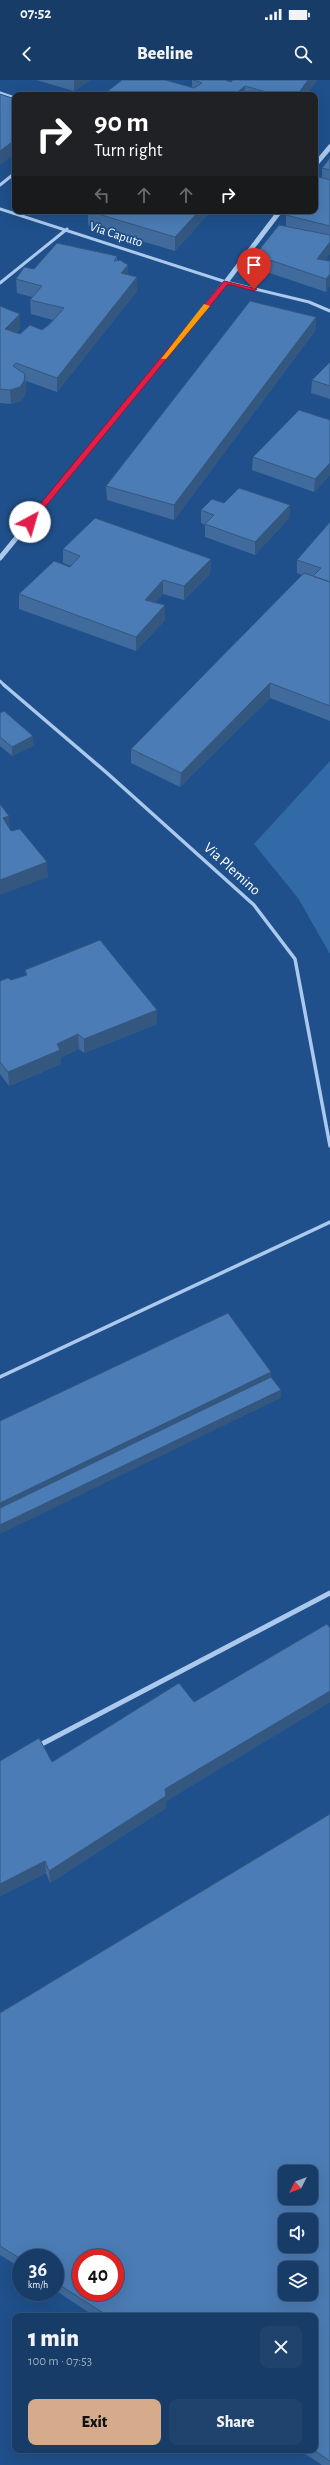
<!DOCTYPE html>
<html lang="en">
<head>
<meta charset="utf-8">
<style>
	body { margin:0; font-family:"Alegreya Sans",sans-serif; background:#20436e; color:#f1f3f6; height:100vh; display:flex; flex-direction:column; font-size:15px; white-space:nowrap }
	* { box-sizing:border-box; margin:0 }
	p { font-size:13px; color:#9eadc0 }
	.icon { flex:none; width:22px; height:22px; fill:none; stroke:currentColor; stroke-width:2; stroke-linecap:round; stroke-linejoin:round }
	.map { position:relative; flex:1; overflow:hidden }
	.side { position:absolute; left:12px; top:2233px; width:306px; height:140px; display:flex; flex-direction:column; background:#173c68; border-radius:8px; box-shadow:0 4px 16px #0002,0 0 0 1px #36567c }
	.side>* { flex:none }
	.guide { position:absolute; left:12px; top:12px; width:306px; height:122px; border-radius:8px; box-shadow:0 4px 16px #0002,0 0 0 1px #36567c; background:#202124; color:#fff; overflow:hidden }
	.needle { width:26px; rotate:228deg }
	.buttons { position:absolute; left:278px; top:2085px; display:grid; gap:8px }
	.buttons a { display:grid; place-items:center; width:40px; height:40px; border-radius:8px; background:#173c68; box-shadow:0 4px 16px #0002,0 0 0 1px #36567c; font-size:20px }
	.speed { position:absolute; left:12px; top:2169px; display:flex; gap:8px; font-size:20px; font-weight:700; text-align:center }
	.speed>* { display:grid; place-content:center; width:52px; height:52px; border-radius:50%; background:#173c68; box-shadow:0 4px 16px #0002,0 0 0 1px #36567c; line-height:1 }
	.speed small { font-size:10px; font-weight:400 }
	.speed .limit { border:6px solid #d22; background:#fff; color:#111 }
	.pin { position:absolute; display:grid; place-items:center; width:34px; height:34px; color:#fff; margin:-41px -17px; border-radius:50% 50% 50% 0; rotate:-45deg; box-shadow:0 0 4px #0007 }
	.pin .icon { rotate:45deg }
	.me { position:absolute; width:44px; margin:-22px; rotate:39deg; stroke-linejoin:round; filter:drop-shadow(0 0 3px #0008) }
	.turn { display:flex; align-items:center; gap:14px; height:84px; padding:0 16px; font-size:18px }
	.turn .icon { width:52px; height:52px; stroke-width:2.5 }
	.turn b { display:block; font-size:28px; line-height:34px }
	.lanes { display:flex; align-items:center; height:38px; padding:0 16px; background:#0003; justify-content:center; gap:20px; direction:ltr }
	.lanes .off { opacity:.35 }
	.round { display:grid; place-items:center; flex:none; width:42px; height:42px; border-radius:8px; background:#20436e }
	.summary { display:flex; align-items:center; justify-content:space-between; height:68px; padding:0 16px }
	h1 { font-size:24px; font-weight:800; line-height:30px }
	.cta { display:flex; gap:8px; margin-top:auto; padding:8px 16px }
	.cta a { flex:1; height:46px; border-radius:8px; background:#d6ab8b; color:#111; font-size:16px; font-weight:800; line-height:46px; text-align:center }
	.cta a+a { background:#20436e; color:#f1f3f6 }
	.status { display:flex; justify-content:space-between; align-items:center; height:28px; padding:0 20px; background:#173c68; direction:ltr }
	.status svg { height:11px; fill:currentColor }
	header { display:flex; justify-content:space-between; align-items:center; height:52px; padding:0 16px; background:#173c68; font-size:18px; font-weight:800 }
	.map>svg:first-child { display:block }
</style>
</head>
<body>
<div class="status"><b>07:52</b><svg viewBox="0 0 49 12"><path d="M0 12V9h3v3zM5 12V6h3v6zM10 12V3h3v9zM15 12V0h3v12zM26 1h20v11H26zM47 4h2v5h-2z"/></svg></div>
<header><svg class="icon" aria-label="back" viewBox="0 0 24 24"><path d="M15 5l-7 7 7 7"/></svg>Beeline<svg class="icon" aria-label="search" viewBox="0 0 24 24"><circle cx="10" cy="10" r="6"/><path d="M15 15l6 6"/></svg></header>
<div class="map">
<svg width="330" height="2385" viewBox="0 0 330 2385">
	<rect width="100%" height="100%" fill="#1f508b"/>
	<path fill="#326aa8" d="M330 681V874L298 818 254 764Z"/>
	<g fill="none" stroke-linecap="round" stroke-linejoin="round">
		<path stroke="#abc9ec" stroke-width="3" d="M0 13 15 18
			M0 105 15 93
			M0 129 226 202 309 222 330 231
			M0 203 67 149
			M0 601 5 606"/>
		<path stroke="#abc9ec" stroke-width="3.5" d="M4 605 107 693 254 825 295 879 330 1066
			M0 1297 330 1142"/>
		<path stroke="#abc9ec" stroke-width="5" d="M38 1666 330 1513"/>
		<path stroke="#abc9ec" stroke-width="5" d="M315 85 330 67
			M0 478 226 202 280 131"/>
	</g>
	<path fill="#406b9c" d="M36 0H90L74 11Z
		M192 0H225L231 2 307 15H104V14L192 7Z
		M330 78V174L325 180 330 181V206L326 212 255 188V175L286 146V135L322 98V88Z
		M88 131H211L175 171 88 145Z
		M117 176V181L128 185V195L137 211 57 312 26 301V308L25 315 21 321 11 324 0 323V226L20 248 16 253 20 254 42 250 53 240 31 234 30 220 32 217 17 213 16 199 34 189Z
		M316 237 315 251 174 440 107 420 106 406Z
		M330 282V319L311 313 312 300Z
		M330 340V395L314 412 252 390 253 377Z
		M224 423 290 425 289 438 255 475 205 457V445L201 443V430Z
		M330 442V641L270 618 180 707 131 683V669L302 495 297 493V480Z
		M63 469 211 479 210 494 184 520 163 514 155 523 165 540 136 571 19 529V514L71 486 63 483Z
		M0 633 34 665 12 676 0 666Z
		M25 890 157 930V944L84 973 79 969 61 977V984L9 1006 0 994V901L11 900 26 896Z
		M330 1548V1622L166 1721V1728L50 1803 46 1793 0 1816 52 1682 194 1622Z
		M330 1734V2385H322L299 2370H315V2236H94L55 2210V2178H21V2188L0 2175V1933Z"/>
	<path fill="#34577f" d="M74 0H90L74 11Z
		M308 0H318L307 15H297Z
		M245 6V15H234Z
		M15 60V74L0 85V71Z
		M199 131H211L175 171V157Z
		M330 162V174L316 192 317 179Z
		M128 185V199L121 193Z
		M330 194V206L326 212V199Z
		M137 197V211L57 312V298Z
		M20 234V248L5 263V249Z
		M316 237 315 251 174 440V425Z
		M25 294 26 308 25 315 21 321 11 324 10 310Z
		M330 383V395L314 412 315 399Z
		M290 425 289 438 255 475V462Z
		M211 479 210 494 184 520V506Z
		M163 500V514L145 534V520Z
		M165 525V540L136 571V557Z
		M270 603V618L180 707 181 693Z
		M33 656 34 665 12 676V667Z
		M9 736 10 750 3 738Z
		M47 782 48 797 0 815V800Z
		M157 930V944L84 973V959Z
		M78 954 79 969 61 977V984L9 1006 8 992 57 964Z
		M271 1292 270 1305 0 1436V1423Z
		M281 1310V1318L0 1454V1445Z
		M330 1611V1622L166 1721V1728L50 1803 49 1791 165 1709Z
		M45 1781 46 1793 0 1816V1804Z"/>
	<path fill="#4b7cb5" stroke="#34577f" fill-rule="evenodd" d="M122 0H165L194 8 202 3 193 0H225L231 2 233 0H308L297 15H277L245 6 234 15H107L104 14Z
		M0 14 15 19V60L0 71Z
		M330 78V90L322 88Z
		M315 96 330 100V146L286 135 290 131H315Z
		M88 131H199L175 157Z
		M279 145 330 155V162L317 179 330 181V194L326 199 255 175Z
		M57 163 117 176 114 181 120 180 128 185 121 193 137 197 57 298 16 283 13 286 25 294 24 301 20 307 10 310 0 309V226L20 234 5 249 20 254 30 245 42 250 50 244 64 228 30 220 42 206 16 199 24 187 34 189Z
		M250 221 316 237 174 425 106 406Z
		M330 282V306L312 300Z
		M299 330 330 340V383L315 399 253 377Z
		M239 408 290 425 255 462 205 444 214 435 201 430 212 419 224 423Z
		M95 438 211 479 184 506 163 500 145 520 165 525 136 557 19 514 54 481 70 487 80 476 63 469Z
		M330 442V502L313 496 321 488 297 480Z
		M304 493 330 502V626L270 603 181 693 131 669Z
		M4 631 33 656 12 667 0 657V633Z
		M0 724 9 736 3 738 11 751 20 749 47 782 0 800Z
		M100 860 157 930 84 959 78 954 57 964 60 970 8 992 0 982V901L8 898 11 900 27 895 25 890Z
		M228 1233 271 1292 0 1423V1341Z
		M271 1297 281 1310 0 1445V1428Z
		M327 1544 330 1548V1611L165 1709 166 1716 49 1791 45 1781 0 1804V1681L39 1658 52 1682 179 1603 194 1622Z
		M330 1734V2381L314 2370H315V2236H108L55 2202V2178H21V2179L0 2166V1933ZM285 2092H311V2118H285ZM285 2140H311V2166H285ZM81 2178H115V2212H81ZM285 2188H311V2214H285Z"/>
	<path fill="#e11d48" stroke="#92132f" d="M224 201 257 209 254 211 228 204 32 443H27V440Z"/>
	<path fill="#f59e0b" d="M204 224 210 226 166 279H161Z"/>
	<g text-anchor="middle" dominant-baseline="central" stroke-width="3.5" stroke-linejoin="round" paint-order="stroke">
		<g font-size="13" fill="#fff" stroke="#1f508b">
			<text transform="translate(116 155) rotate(18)">Via Caputo</text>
		</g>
		<g font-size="15" fill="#fff" stroke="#1f508b">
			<text transform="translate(232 789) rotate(42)">Via Plemino</text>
		</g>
	</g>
</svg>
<div class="buttons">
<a><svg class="needle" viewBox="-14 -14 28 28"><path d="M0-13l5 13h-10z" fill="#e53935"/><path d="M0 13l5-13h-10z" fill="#9eadc0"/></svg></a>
<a><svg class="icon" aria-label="sound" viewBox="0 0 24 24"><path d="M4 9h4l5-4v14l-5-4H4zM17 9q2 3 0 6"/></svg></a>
<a><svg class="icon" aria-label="layers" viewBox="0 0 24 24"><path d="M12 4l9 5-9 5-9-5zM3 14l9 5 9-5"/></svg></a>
</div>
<div class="speed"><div>36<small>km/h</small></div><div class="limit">40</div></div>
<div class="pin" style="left:254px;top:209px;background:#d93025"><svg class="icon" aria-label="arrive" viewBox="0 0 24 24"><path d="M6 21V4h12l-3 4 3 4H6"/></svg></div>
<svg class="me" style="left:30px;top:442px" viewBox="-20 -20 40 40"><circle r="19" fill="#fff"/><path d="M0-13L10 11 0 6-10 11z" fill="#e11d48"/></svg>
<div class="guide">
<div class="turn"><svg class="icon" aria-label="right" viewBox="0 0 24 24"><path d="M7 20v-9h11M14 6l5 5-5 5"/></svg><div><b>90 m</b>Turn right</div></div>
<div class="lanes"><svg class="icon off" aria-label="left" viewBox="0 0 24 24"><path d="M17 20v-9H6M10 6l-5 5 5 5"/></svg><svg class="icon off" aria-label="ahead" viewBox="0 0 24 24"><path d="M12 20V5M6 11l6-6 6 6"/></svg><svg class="icon off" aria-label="ahead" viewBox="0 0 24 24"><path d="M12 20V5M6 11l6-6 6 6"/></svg><svg class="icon" aria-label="right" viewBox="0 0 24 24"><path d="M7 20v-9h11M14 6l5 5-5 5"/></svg></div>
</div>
<section class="side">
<div class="summary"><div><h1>1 min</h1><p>100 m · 07:53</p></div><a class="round"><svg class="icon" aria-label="close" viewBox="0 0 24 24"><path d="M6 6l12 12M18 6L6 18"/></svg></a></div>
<div class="cta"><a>Exit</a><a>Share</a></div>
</section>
</div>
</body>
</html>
